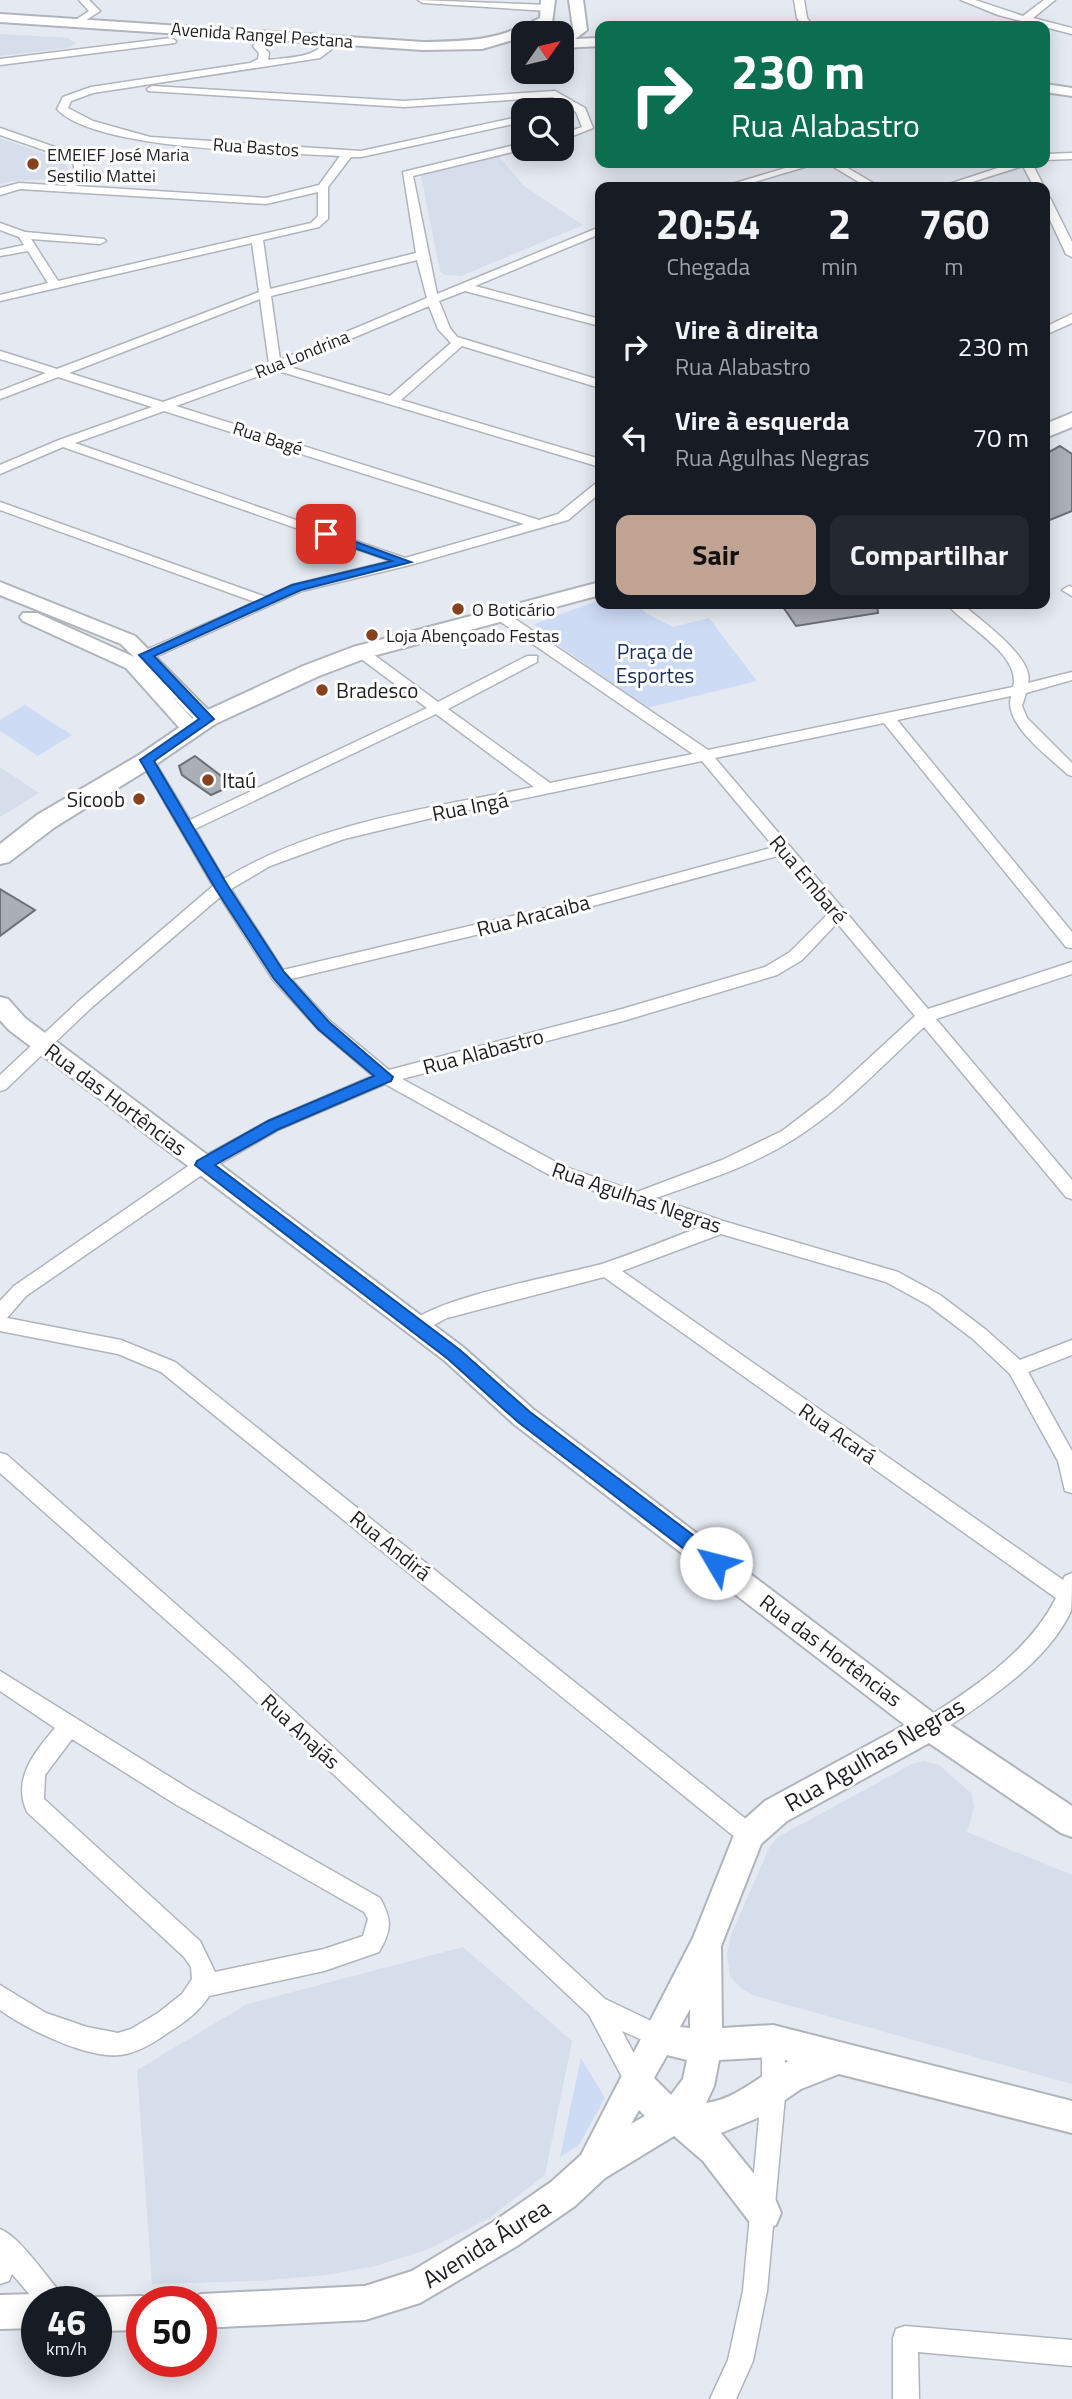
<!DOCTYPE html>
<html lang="pt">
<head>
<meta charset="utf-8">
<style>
	body { margin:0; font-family:"Titillium Web",sans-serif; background:#242831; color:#f1f3f6; height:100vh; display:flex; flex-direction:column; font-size:26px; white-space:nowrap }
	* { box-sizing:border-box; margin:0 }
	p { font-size:23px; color:#9ea1a6 }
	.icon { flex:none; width:38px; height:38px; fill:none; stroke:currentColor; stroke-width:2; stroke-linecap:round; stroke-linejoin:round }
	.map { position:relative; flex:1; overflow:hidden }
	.details { position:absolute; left:595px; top:182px; width:455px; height:427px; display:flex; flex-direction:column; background:#171b24; border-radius:14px; box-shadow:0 4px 18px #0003 }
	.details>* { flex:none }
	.guide { position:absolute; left:595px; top:21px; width:455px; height:147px; border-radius:14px; box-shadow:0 4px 18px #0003; background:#0b6e4f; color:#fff; overflow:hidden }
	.needle { width:46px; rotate:56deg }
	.tools { position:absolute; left:511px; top:21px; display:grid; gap:14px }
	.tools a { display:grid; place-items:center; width:63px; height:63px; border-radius:14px; background:#171b24; box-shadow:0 4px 18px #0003; font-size:35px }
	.speed { position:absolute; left:21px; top:2286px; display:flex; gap:14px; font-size:35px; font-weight:700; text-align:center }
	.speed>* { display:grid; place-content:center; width:91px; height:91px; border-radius:50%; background:#171b24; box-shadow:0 4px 18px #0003; line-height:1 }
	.speed small { font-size:18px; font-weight:400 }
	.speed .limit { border:10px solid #d22; background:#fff; color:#111 }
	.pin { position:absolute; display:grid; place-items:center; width:60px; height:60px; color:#fff; margin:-30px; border-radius:14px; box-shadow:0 4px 10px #0006 }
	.me { position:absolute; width:77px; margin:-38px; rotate:307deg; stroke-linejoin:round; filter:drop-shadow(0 0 5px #0008) }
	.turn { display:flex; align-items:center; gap:24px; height:147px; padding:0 21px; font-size:32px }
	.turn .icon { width:91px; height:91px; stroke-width:2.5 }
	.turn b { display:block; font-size:49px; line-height:60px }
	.eta { display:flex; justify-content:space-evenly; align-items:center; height:119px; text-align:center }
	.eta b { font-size:42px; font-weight:700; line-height:49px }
	.button { display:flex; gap:14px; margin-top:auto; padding:14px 21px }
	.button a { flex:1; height:80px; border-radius:14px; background:#c1a394; color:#111; font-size:28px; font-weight:700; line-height:80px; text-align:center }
	.button a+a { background:#242831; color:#f1f3f6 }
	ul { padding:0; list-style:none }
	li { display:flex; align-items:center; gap:21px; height:91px; padding:0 21px }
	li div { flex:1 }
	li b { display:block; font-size:26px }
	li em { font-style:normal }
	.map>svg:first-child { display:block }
</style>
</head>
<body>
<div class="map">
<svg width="1072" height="2399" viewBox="0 0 1072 2399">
	<rect width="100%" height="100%" fill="#e5e9f1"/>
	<path fill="#d6ddeb" d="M0 34 68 38 76 43 67 48 0 56Z
		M0 138 63 160 68 168 64 175 54 179 12 181 0 184Z
		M497 154 524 186 583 225 461 276 445 275 440 271 420 171Z
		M0 767 39 793 0 817Z
		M924 1761 939 1765 972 1794 974 1807 967 1832 1072 1875V2084L752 1995 741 1988 730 1976 727 1955 731 1935 770 1846 778 1837 914 1763Z
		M463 1947 572 2041 545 2175 489 2218 429 2249 376 2266 325 2275 259 2281 152 2284 137 2070 247 2004Z"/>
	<path fill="#cedbf5" d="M600 600V604H638L647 614 673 627 709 618 757 681 647 708 554 642 534 624Z
		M25 705 72 735 38 756 0 731V720Z
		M581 2058 605 2098 579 2145 560 2157Z"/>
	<path fill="#aaaeb5" stroke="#6c7076" stroke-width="2" d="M1060 446 1072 454V511L1045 522V454Z
		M781 604H877L878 613 796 626Z
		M195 756 233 785 211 795 182 775 179 766Z
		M0 889 35 910 0 936Z"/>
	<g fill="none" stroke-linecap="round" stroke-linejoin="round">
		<defs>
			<path id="street" d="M79 0H89L100 11 77 26 74 25V21L89 11Z
				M418 0 549 5 554 8 549 11 423 3Z
				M794 0H804L807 18 813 26H803L797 18Z
				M961 0H975L1023 16 1044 0H1055L1033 18 1072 28V34L998 15Z
				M266 33 271 36 263 46 269 53 268 60C288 57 319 59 326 38L335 40 333 48 320 58 93 93 71 101 68 108 93 121 150 137 361 151 523 116V122L361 157H351L328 187V219L319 227 263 240 270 289 416 253 403 172 523 143 525 149 413 176 437 294 600 227V234L475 286 600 319V326L465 291 439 301 450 328 457 337 600 380V388L462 346 401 400 600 459V467L275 370 176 406 539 520 558 514 595 484 600 483V493L568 520 410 565 302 591 133 667 126 663 141 652 255 602 0 510V502L266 597 292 585 391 561 63 447 0 474V465L59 440 152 407 58 377 0 399V391L46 373 0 359V351L57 369 259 292 252 243 0 301V295L48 283 28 251 0 256V250L24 245 19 237 0 230V223L25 232 104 239 106 241 100 244 31 239 58 281 311 223 318 216V192L266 204 20 189 0 195V188L19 183 66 186 75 171 73 163 64 157 0 135V128L72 153 82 160 85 171 76 186 266 198 319 185 340 156C281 152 95 151 57 109L63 97 91 87 250 63 258 59 259 53 253 46ZM417 260 427 298 280 360 271 296ZM260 299 269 364 163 402 69 373ZM429 306 438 329 451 343 390 396 286 366ZM164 411 524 524 405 558 75 443Z
				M171 38 176 41 175 43 0 65V59Z
				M152 86 404 101 555 91 585 108 593 128 562 140V134L582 127 576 112 553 97 404 107 148 91 147 89Z
				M1072 153V159L1045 160V154Z
				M802 163H818L738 187H722Z
				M827 163H839L880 187H867Z
				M1013 163H1032L1044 187H1034L1023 166 956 187H940Z
				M1045 195 1050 198 1072 242V257L1066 254 1045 209Z
				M1072 314V323L1045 335V327Z
				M1069 586 1072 587V596L1062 590Z
				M947 604H962C980 620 1035 658 1028 683L1072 672V680L1026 693 1022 706 1027 718 1072 763V776L1067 774C1048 756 1003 724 1011 696L897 720 1072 932V948L1066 947 884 723 715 758 928 1009 1072 962V974L936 1019 1072 1180V1199L1066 1197 924 1027C883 1065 842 1109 794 1139 752 1166 703 1181 656 1198L723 1221 898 1272 940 1295 985 1329 1020 1360 1072 1340V1355L1028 1372 1072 1451V1493L1065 1491 1058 1461 1010 1374 973 1339 928 1305 886 1282 721 1234 622 1271 1063 1580 1065 1576 1072 1573C1072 1584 1072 1601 1071 1611 1048 1662 983 1704 937 1734L930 1736 923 1734 920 1727 923 1720C972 1689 1029 1652 1056 1598L604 1277 447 1318 417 1334 411 1332 408 1327C422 1299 569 1274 605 1263 637 1252 669 1239 700 1227L553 1177 385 1084 280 1129 209 1170 26 1296 7 1318 121 1340 175 1362 757 1828 760 1835 757 1842 749 1845 741 1842 161 1372 118 1354 0 1331V1301L14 1286 197 1160 268 1121 373 1076 318 1029 273 980 220 897 91 1008 6 1089 0 1091V1075L80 1000 213 886 140 760 142 757H152L190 820 427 708 356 655V649H366L438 702 527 656H537V662L448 709 550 783 693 754 495 618V612H505L708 750 1013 687C1022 655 966 627 947 604ZM436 714 534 787C431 808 316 822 224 879L195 829ZM702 761 774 847 567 903 283 970 231 889 270 866 344 839 440 816ZM781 855 829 913 790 952 765 967 622 1009 389 1070 330 1021 291 979 567 913ZM837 923 915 1016 828 1096 782 1131 722 1160 637 1192 565 1167 402 1079 623 1021 777 975 802 960Z
				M0 1453 7 1455 240 1661 605 1999 666 2028 669 2036 666 2044 658 2047 622 2031 649 2082 645 2090 637 2094 629 2090 589 2015 226 1673 0 1473Z
				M0 1671 191 1790 380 1898C392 1920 392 1929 379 1952L324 1971 209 1996C200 2011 184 2023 169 2032 155 2042 138 2053 120 2055 88 2059 26 2029 0 2010V1985L46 2013 87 2027 118 2033 131 2029 158 2013 182 1994 192 1979 191 1967 184 1957 27 1812C12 1779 34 1753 55 1728L0 1691ZM72 1739 175 1804 364 1912 368 1919 363 1936 324 1949 215 1972 200 1941 44 1799 45 1775Z
				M773 2030 781 2033 784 2041 786 2086 767 2291 753 2361 736 2399H710L728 2360 743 2291 762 2086V2041L765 2033Z
				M0 2229C20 2237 45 2275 60 2292L63 2301 37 2303 12 2274 9 2281 0 2284Z
				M905 2326 1072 2340V2366L918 2352 919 2399H893V2338L896 2329Z"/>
			<path id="secondary" d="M541 0H555L552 23 533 33H523V37L482 49 423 50 0 22V14L423 42C470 41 497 41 540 18Z
				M569 0H583L587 30 575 39 600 38V46L562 48V35L573 28Z
				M1045 84 1072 88V96L1045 92Z
				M0 582 135 636 217 719 214 723C196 728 183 706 171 695L202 730 199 734H185L126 668 23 621 20 617 23 613H37L134 657 121 644 0 595Z
				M0 997 8 999 25 1018 463 1347 533 1409 940 1718 1072 1806V1837L1061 1833 929 1743 787 1821 761 1844 721 1946 722 2028 773 2025 1072 2101V2133L839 2074 801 2089 760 2117 721 2133 776 2201 781 2213 776 2225 764 2230 752 2225 703 2161 674 2136 605 2178 575 2206 517 2246 420 2303 365 2320 201 2328V2301H188L189 2299 201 2294 365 2286 412 2271 493 2222 551 2182 581 2155 693 1938 738 1825 765 1801 905 1725 515 1425 445 1361 9 1030 0 1020ZM690 2009V2028L680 2027ZM667 2055 687 2060 683 2079 671 2095 654 2078ZM773 2057 789 2061C760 2074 738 2099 706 2103L714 2086 719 2060ZM639 2110 645 2116 631 2124Z
				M37 2294 50 2301H37V2328L0 2329V2295Z
				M142 2296 154 2301H142V2330L96 2331V2301H85L96 2297Z"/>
			<path id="primary" d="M1072 413V427L1045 438V424Z
				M600 582V595L369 657 319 676 215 724 155 765 55 827 9 862 0 864V844L37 815 139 755 199 714 303 666 353 647Z"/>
		</defs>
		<use href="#street" stroke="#b0b4bb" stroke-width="3"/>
		<use href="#secondary" stroke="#b0b4bb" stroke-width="4"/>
		<use href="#primary" stroke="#b0b4bb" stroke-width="4"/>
		<use href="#street" fill="#fff" fill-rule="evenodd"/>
		<use href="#secondary" fill="#fff" fill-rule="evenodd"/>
		<use href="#primary" fill="#fff" fill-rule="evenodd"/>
	</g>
	<path fill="#1a73e8" stroke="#114b97" stroke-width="2" d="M326 531 411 562 301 590 154 656 214 719 154 761 228 886 284 972 329 1022 393 1077 391 1081 279 1129 215 1165 460 1350 530 1412 722 1557 725 1563 722 1568 716 1570 709 1568 518 1422 448 1359 195 1165 197 1161 268 1121 374 1076 318 1029 274 979 215 888 140 760 199 719 139 655 292 585 392 561 322 537 320 534Z"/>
	<g fill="#87411c" stroke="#fff" stroke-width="2.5">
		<circle cx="33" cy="164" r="7"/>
		<circle cx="458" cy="609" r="7"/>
		<circle cx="372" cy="635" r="7"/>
		<circle cx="322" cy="690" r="7"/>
		<circle cx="208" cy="780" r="7"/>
		<circle cx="139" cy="799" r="7"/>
	</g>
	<g text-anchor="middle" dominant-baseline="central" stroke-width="6" stroke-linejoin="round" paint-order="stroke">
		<g font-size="18" fill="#1f2023" stroke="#fff">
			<text transform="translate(262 35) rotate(4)">Avenida Rangel Pestana</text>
			<text transform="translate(256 147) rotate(4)">Rua Bastos</text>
			<text transform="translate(302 354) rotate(-22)">Rua Londrina</text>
			<text transform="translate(268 438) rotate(18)">Rua Bagé</text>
		</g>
		<g font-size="18" fill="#1f2023" stroke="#fff" text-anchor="start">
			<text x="47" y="154">EMEIEF José Maria<tspan x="47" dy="21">Sestilio Mattei</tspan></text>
			<text x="472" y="609">O Boticário</text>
			<text x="386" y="635">Loja Abençoado Festas</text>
		</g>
		<g font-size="21" fill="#1a2e5a" stroke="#fff">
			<text x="655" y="651">Praça de<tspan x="655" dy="24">Esportes</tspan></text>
		</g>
		<g font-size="21" fill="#1f2023" stroke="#fff" text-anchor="start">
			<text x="336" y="690">Bradesco</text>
			<text x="222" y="780">Itaú</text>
			<text x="125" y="799" text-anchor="end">Sicoob</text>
		</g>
		<g font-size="21" fill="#1f2023" stroke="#fff">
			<text transform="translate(470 806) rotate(-11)">Rua Ingá</text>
			<text transform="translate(809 879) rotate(50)">Rua Embaré</text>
			<text transform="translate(533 915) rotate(-14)">Rua Aracaiba</text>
			<text transform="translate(483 1051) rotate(-15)">Rua Alabastro</text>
			<text transform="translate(116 1099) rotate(37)">Rua das Hortências</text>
			<text transform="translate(637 1197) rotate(19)">Rua Agulhas Negras</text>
			<text transform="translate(838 1433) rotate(35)">Rua Acará</text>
			<text transform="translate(391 1545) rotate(39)">Rua Andirá</text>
			<text transform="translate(831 1650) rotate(37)">Rua das Hortências</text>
			<text transform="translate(301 1731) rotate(43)">Rua Anajás</text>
		</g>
		<g font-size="24" fill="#1f2023" stroke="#fff">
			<text transform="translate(874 1754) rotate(-30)">Rua Agulhas Negras</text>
			<text transform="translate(486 2243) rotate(-32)">Avenida Áurea</text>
		</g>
	</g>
</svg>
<div class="tools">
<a><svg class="needle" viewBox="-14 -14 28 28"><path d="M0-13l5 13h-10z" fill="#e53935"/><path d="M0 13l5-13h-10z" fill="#9ea1a6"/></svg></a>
<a><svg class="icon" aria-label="search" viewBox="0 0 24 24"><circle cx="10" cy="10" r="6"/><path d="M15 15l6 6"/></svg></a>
</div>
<div class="speed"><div>46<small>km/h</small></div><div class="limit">50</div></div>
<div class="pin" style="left:326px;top:534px;background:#d93025"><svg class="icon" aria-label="arrive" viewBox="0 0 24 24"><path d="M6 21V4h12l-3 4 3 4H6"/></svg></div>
<svg class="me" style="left:716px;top:1563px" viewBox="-20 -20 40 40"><circle r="19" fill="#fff"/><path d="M0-13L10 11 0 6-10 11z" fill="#1a73e8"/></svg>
<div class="guide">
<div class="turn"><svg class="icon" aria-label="right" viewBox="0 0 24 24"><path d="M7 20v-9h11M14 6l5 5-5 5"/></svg><div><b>230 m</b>Rua Alabastro</div></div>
</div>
<section class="details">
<div class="eta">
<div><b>20:54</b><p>Chegada</p></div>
<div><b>2</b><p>min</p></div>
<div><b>760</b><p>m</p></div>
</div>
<ul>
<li><svg class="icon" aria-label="right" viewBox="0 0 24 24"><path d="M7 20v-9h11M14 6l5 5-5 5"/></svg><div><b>Vire à direita</b><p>Rua Alabastro</p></div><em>230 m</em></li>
<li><svg class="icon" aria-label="left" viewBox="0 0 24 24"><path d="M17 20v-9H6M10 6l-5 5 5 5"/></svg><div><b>Vire à esquerda</b><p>Rua Agulhas Negras</p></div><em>70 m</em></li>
</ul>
<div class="button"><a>Sair</a><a>Compartilhar</a></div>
</section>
</div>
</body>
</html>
